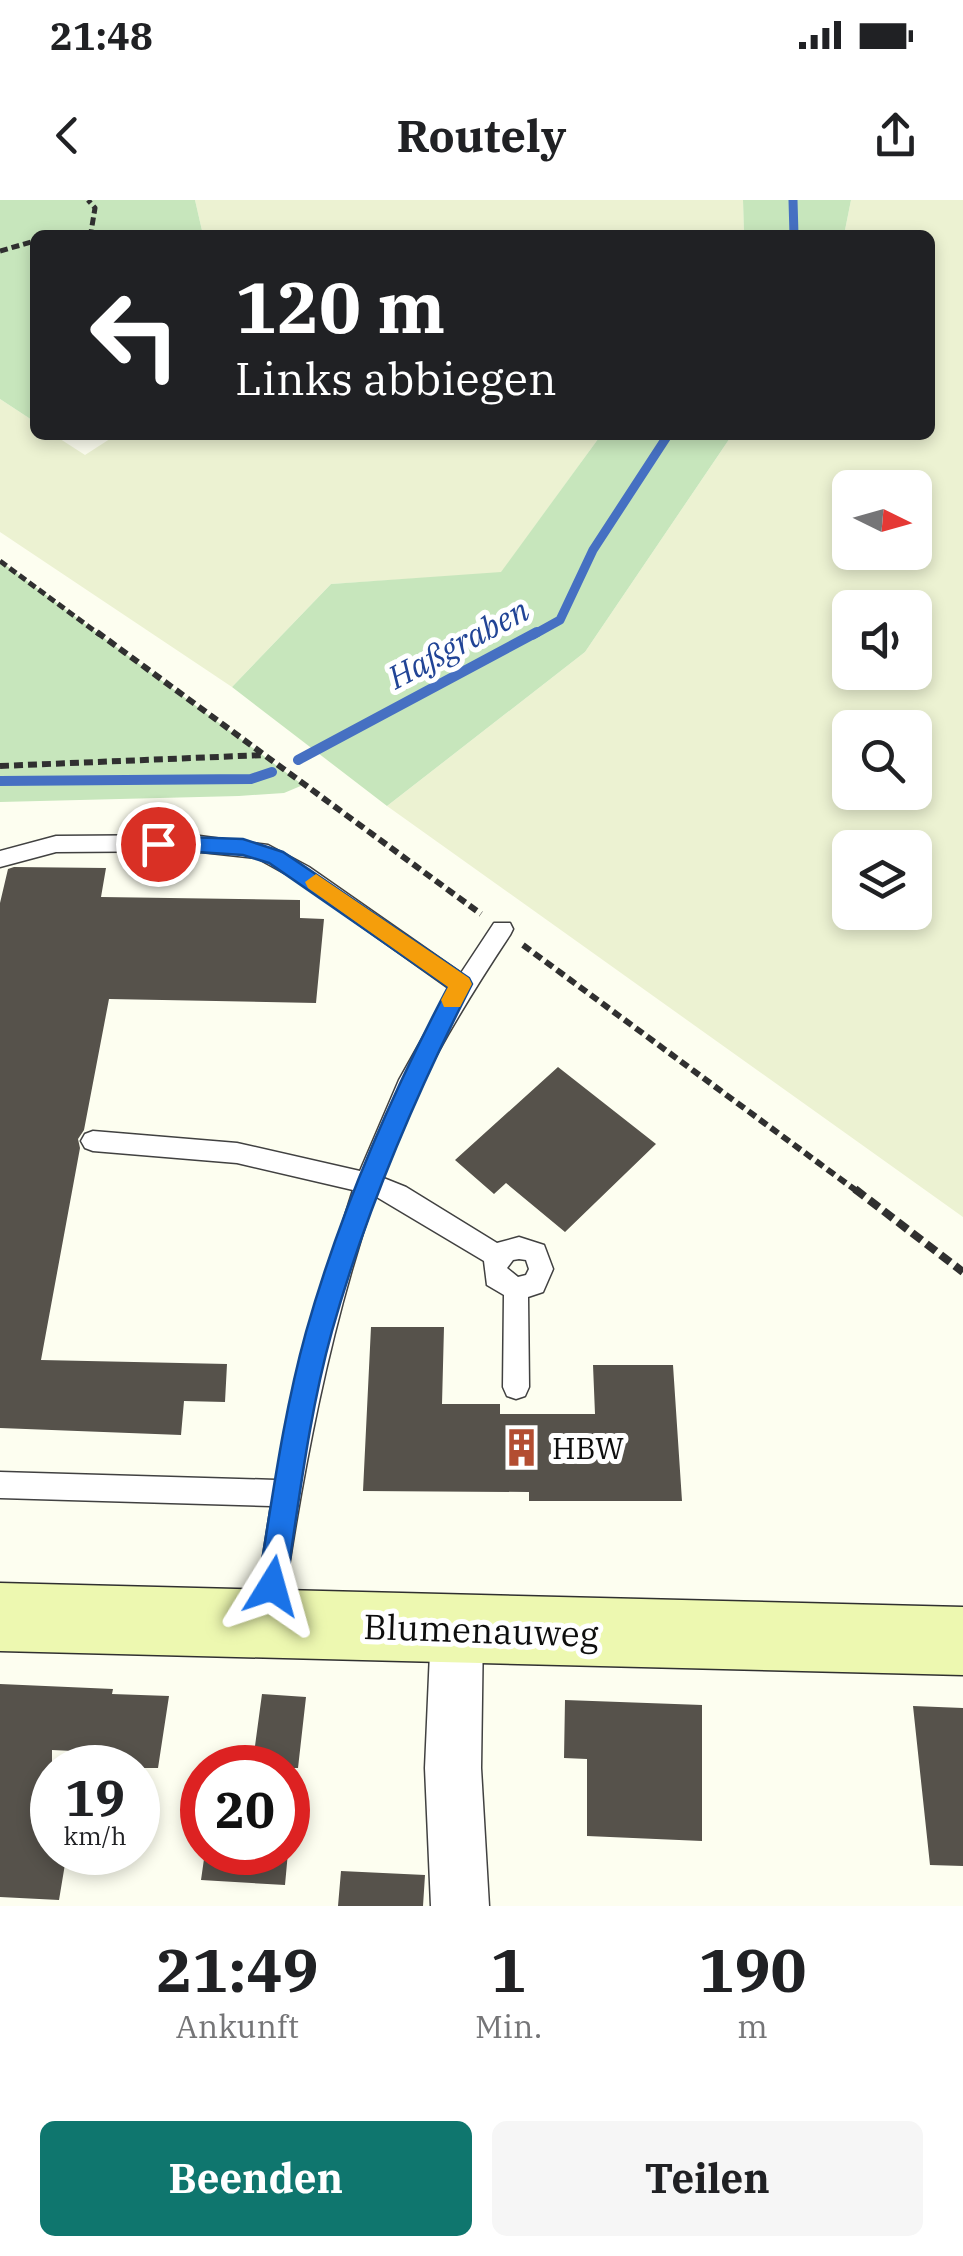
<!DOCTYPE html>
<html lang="de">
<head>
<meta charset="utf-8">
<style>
	body { margin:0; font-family:"IBM Plex Serif",serif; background:#f6f6f6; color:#202124; height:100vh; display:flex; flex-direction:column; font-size:38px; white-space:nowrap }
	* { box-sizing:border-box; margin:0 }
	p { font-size:32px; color:#757577 }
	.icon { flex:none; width:55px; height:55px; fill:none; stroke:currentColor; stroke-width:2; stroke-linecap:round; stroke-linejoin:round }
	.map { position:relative; height:1706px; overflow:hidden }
	.sheet { display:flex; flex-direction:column; background:#fff; flex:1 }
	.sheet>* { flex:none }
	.top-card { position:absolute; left:30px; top:30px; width:905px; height:210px; border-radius:15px; box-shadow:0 5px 15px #0003; background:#202124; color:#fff; overflow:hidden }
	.needle { width:65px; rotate:95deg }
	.fabs { position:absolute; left:832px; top:270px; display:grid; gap:20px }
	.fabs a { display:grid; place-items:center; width:100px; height:100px; border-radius:15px; background:#fff; box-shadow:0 5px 15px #0003; font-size:50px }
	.speed { position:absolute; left:30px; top:1545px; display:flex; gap:20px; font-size:50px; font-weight:700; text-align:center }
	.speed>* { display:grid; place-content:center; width:130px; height:130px; border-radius:50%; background:#fff; box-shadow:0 5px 15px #0003; line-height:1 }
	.speed small { font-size:25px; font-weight:400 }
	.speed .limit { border:15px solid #d22; background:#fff; color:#111 }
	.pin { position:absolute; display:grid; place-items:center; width:85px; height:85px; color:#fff; margin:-42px; border:5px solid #fff; border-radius:50%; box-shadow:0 2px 10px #0007 }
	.me { position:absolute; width:110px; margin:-55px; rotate:8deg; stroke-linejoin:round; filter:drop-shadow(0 0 8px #0008) }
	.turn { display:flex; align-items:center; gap:35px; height:210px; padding:0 40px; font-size:45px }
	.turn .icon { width:130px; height:130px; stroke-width:2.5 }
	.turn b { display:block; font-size:70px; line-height:85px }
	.eta { display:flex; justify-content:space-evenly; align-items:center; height:170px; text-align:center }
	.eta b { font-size:60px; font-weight:800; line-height:70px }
	.action { display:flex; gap:20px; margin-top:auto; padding:20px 40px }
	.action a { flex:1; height:115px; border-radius:15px; background:#0f766e; color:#fff; font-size:40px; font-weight:800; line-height:115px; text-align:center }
	.action a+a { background:#f6f6f6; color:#202124 }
	.status { display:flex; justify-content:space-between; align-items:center; height:70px; padding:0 50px; background:#fff; direction:ltr }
	.status svg { height:28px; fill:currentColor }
	header { display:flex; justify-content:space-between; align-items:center; height:130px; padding:0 40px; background:#fff; font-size:45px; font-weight:800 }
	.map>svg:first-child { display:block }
</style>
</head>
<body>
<div class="status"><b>21:48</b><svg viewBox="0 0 49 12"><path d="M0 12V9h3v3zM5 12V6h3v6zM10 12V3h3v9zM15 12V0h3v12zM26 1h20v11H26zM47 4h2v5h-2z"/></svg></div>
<header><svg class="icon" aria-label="back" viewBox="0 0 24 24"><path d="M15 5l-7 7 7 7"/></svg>Routely<svg class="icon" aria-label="share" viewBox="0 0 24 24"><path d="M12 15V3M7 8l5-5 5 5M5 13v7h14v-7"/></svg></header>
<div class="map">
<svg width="963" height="1706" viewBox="0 0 963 1706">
	<rect width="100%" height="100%" fill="#fdfef0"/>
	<path fill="#ecf2d2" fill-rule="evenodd" d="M195 0H743L744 35H203Z
		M851 0H963V1017L387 606 585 452 732 235H930V35H844ZM850 288H915V352H850ZM850 408H915V472H850ZM850 528H915V592H850ZM850 648H915V712H850Z
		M0 199 35 222V235H54L85 255 116 235H601L501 373 331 384 232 487 0 332Z"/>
	<path fill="#c7e6bc" d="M0 0H195L203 35H35V222L0 199Z
		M743 0H851L844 35H744Z
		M601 235H732L585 452 387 606 232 487 331 384 501 372Z
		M0 361 303 585 284 593 239 596 0 602Z"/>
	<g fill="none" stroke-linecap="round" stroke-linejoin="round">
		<path stroke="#4670c2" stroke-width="9" d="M793 0 794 35
			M533 435 560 420 593 350 668 235"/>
		<path stroke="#4670c2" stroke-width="10" d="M298 560 537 432
			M0 581 251 579 272 572"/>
	</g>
	<path fill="#56524b" d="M14 667 106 668 101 697 300 700V718L324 719 316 803 109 799 84 930 78 939 80 948 41 1160 227 1164 225 1202 184 1201 181 1235 0 1228V703L8 669Z
		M558 867 656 944 565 1032 506 983 494 994 455 960Z
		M371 1127H444L442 1204H500V1214H595L593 1165H673L682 1301H529V1292L363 1291Z
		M0 1484 113 1489 112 1494 169 1496 158 1568H112L115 1553 52 1550V1652H67L59 1700 0 1697Z
		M262 1494 306 1497 298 1568H252Z
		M565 1500 702 1505V1641L587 1636V1559L564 1558Z
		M913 1506 963 1508V1666L930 1665Z
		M205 1652H288L285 1685 201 1680Z
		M341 1671 425 1675 423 1706H338Z"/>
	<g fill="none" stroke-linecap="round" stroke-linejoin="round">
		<defs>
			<path id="lane" d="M192 635 268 645 309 667 461 773 494 723H510L513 729 510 735C459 812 412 890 381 977L406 987 497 1043 519 1037 544 1045 553 1069 543 1092 528 1097 529 1187 525 1196 516 1199 507 1196 503 1187 504 1095 487 1085 484 1061 375 996C328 1134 302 1275 281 1419L277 1429 267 1433 257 1429 253 1419 271 1306 0 1298V1272L276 1280 304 1147 353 990 237 963 93 951 85 948 81 941 85 934 93 931 237 943 360 971 399 880 450 789 295 679 257 658 192 651 56 652 0 667V651L56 636ZM519 1059 526 1060 529 1069 526 1075 518 1077 507 1068 513 1060Z"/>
			<path id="street" d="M457 1403 476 1410 483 1429 481 1568 489 1706H431L425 1568 431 1429 438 1410Z"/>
			<path id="secondary" d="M0 1383 963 1407V1475L0 1451Z"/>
		</defs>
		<use href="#lane" stroke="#414141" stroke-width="3"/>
		<use href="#street" stroke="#414141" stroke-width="3"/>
		<use href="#secondary" stroke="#303030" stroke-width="3"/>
		<path stroke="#303030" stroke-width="5" stroke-dasharray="8 4" stroke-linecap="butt" d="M74 35 91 32 95 8 88 0
			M0 51 35 41
			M0 361 100 435"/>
		<path stroke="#303030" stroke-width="6" stroke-dasharray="9 5" stroke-linecap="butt" d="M97 432 481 714
			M0 566 264 555
			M523 745 858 992"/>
		<path stroke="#303030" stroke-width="8" stroke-dasharray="12 6" stroke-linecap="butt" d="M855 989 963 1072"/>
		<use href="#lane" fill="#fff" fill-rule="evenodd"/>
		<use href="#street" fill="#fff" fill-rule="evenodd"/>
		<use href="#secondary" fill="#edf8b0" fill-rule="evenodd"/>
	</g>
	<path fill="#1a73e8" stroke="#114b97" stroke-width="2.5" d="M158 636 243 639 283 652 469 778 472 784C415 896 366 1010 332 1131 309 1214 299 1301 286 1386L282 1396 272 1400 262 1396 258 1386C272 1301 283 1215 306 1132 340 1012 390 897 448 787L269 663 243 655 151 649 148 644Z"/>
	<path fill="#f59e0b" d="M316 674 469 778 472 784 460 807H444L441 800 448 787 308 688 305 682Z"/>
	<defs>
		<symbol id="building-bare" viewBox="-9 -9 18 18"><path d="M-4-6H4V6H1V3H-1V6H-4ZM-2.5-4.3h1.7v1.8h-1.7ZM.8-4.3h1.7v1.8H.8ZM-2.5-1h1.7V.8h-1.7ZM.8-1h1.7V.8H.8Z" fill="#b34d31" stroke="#fff" stroke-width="2.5" paint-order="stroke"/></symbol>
	</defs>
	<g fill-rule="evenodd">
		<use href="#building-bare" x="494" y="1220" width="55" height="55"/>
	</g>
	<g text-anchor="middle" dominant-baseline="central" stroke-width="10" stroke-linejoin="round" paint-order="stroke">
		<g font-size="30" fill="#0e0e0e" stroke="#fff" text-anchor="start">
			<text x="552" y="1247">HBW</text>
		</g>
		<g font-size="32" font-style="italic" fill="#214496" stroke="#fff">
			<text transform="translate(458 443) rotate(-28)">Haßgraben</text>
		</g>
		<g font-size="35" fill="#0e0e0e" stroke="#fff">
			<text transform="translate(481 1430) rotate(2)">Blumenauweg</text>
		</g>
	</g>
</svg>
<div class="fabs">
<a><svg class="needle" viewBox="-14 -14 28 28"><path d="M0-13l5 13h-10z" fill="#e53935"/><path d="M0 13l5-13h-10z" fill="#757577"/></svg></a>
<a><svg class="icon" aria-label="sound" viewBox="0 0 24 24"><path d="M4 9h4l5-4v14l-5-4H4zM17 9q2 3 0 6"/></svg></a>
<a><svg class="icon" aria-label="search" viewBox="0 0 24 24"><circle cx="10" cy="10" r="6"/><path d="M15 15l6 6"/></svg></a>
<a><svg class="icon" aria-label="layers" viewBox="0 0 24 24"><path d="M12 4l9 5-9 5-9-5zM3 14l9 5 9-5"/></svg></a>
</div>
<div class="speed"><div>19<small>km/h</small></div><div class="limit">20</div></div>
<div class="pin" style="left:158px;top:644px;background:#d93025"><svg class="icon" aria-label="arrive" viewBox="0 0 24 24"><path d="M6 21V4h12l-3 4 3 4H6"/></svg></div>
<svg class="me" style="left:272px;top:1386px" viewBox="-20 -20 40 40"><path d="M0-17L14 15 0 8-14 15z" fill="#1a73e8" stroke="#fff" stroke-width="4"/></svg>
<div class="top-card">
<div class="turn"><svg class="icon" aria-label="left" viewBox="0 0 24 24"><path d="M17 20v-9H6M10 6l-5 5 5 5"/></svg><div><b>120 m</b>Links abbiegen</div></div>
</div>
</div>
<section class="sheet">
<div class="eta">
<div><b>21:49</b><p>Ankunft</p></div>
<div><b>1</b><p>Min.</p></div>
<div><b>190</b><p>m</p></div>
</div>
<div class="action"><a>Beenden</a><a>Teilen</a></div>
</section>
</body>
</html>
